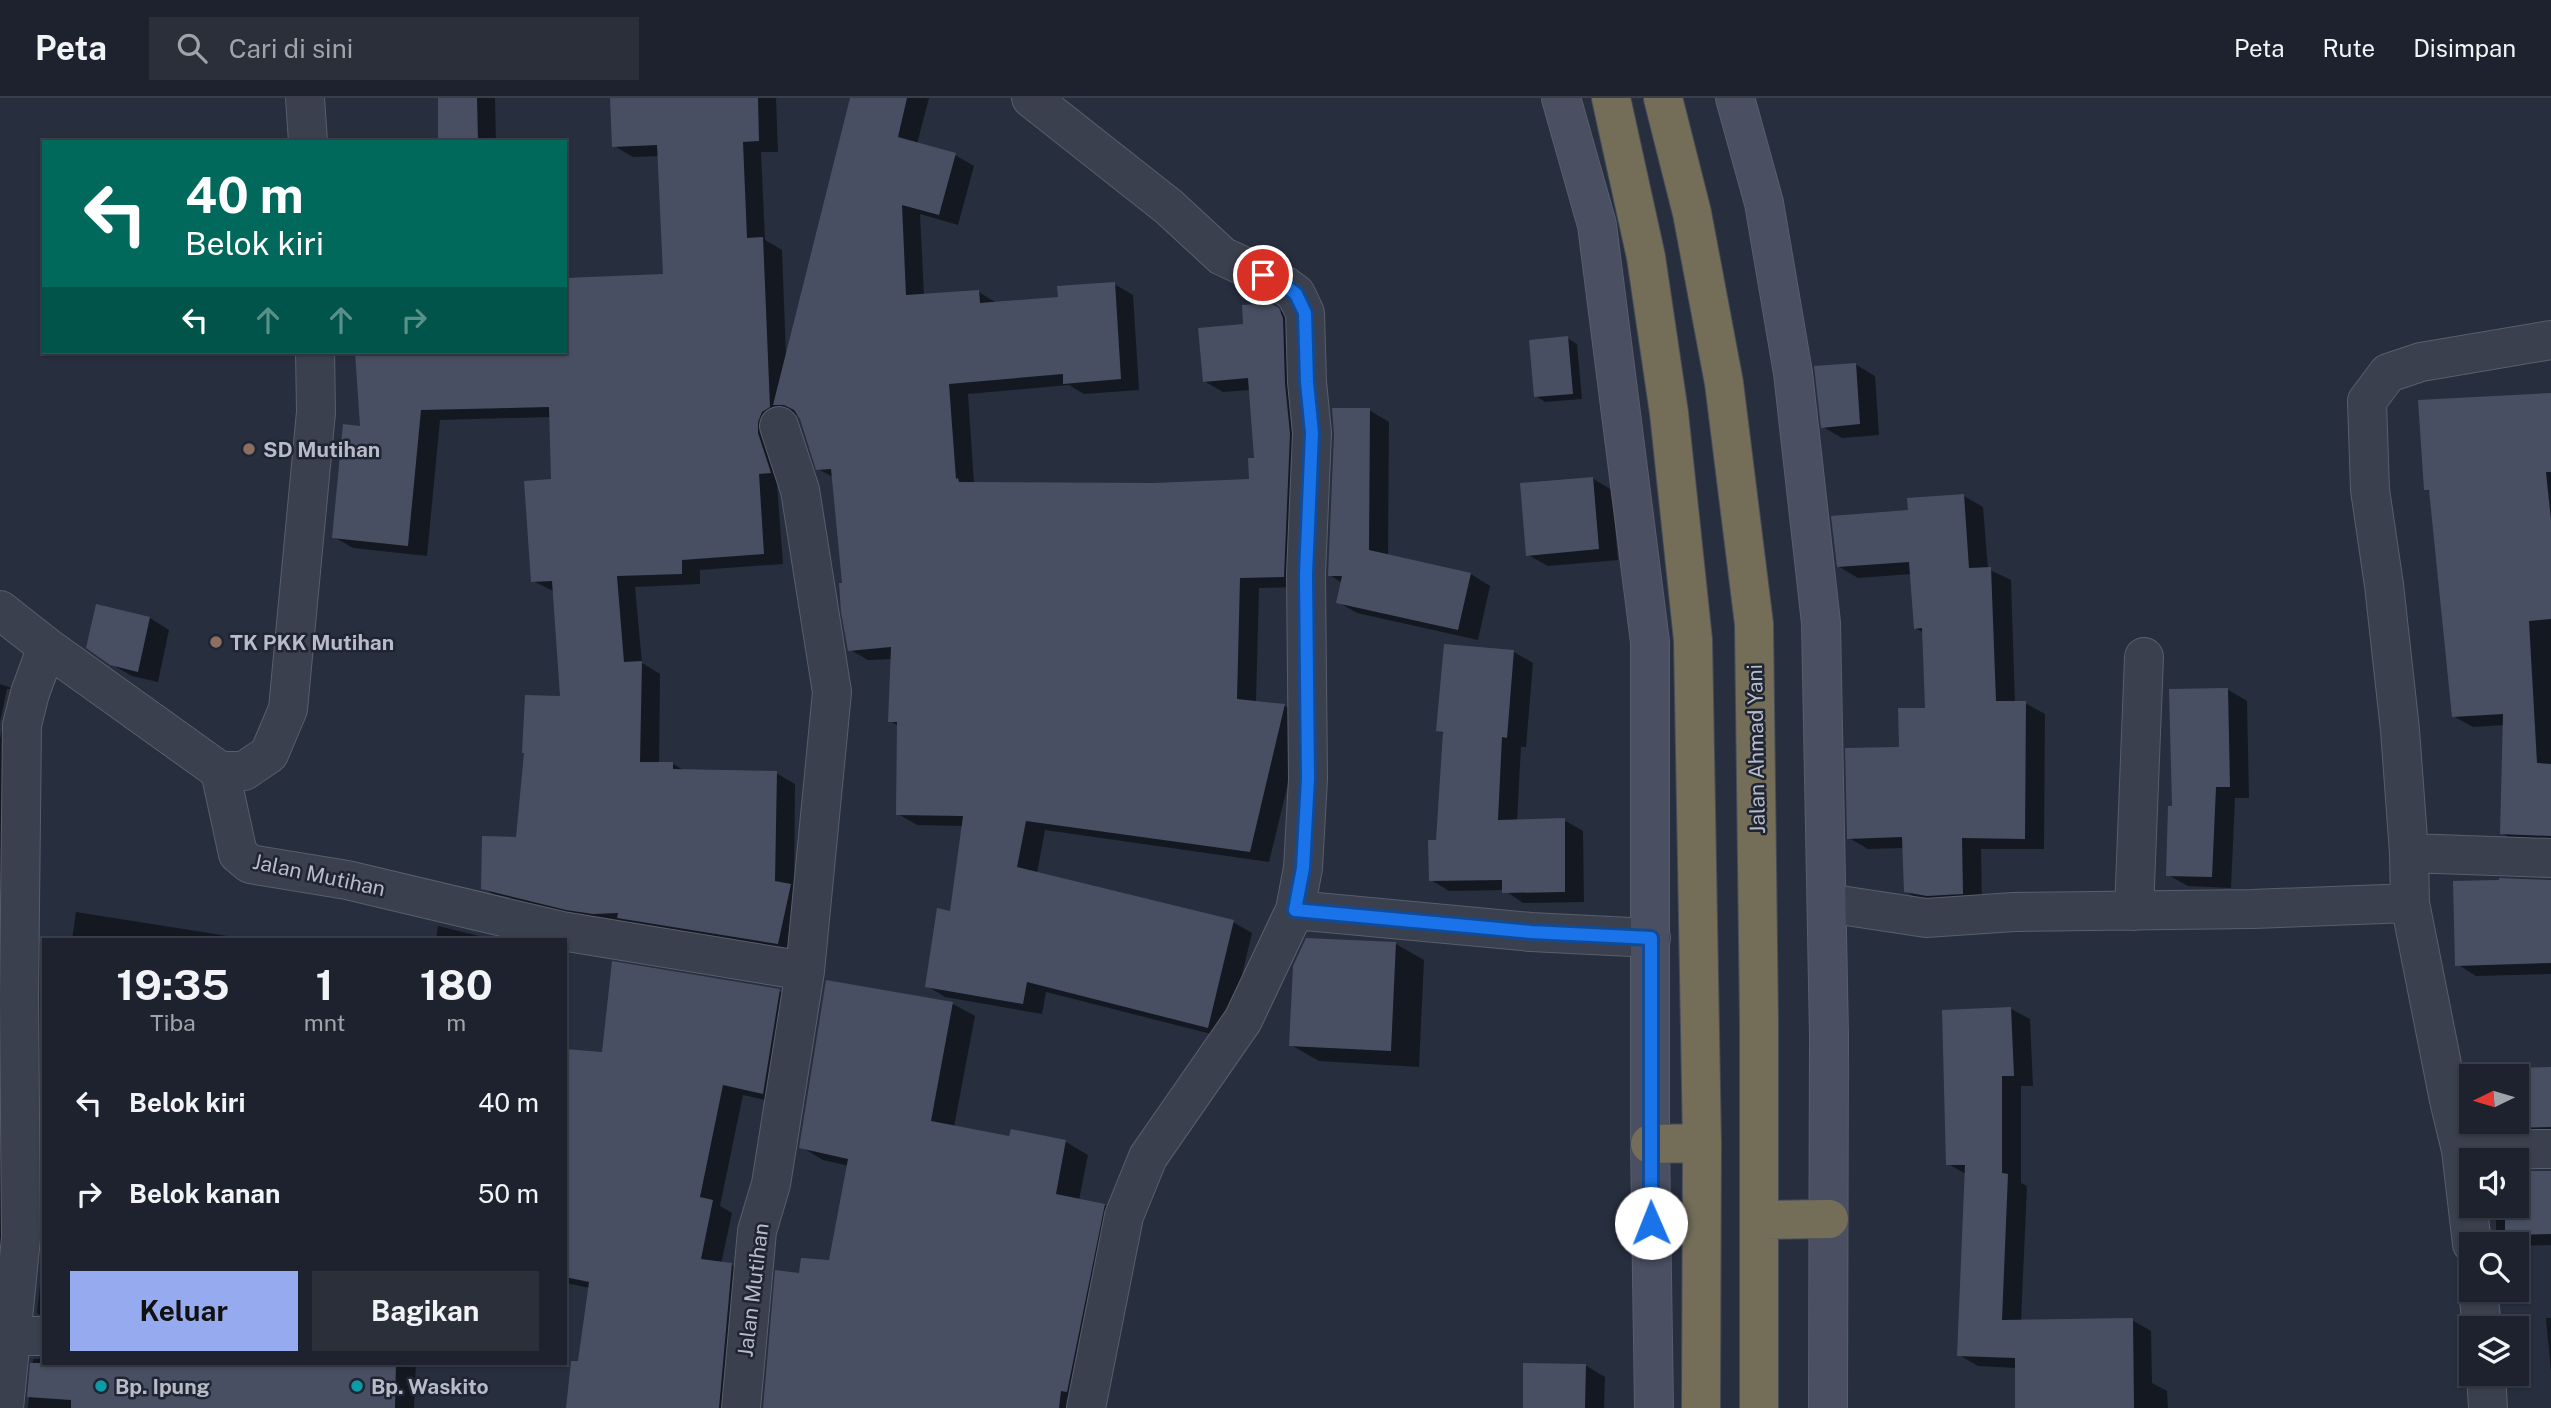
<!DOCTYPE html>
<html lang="id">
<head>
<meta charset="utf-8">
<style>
	body { margin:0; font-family:"Public Sans",sans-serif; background:#2a2f3a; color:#f1f3f6; height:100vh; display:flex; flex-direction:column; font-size:26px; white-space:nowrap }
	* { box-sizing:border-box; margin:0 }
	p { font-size:23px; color:#a0a4aa }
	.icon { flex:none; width:38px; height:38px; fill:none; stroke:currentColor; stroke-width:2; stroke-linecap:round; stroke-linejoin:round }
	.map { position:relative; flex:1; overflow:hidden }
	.panel { position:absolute; left:42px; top:840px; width:525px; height:427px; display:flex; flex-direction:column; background:#1d222e; border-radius:0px; box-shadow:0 2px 5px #0004,0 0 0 2px #3b3f4a }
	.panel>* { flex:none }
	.top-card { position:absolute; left:42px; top:42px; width:525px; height:214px; border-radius:0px; box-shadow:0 2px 5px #0004,0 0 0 2px #3b3f4a; background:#00695c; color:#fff; overflow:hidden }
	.needle { width:46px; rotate:265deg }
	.buttons { position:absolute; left:2459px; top:966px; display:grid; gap:14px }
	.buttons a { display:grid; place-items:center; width:70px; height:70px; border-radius:0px; background:#1d222e; box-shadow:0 2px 5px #0004,0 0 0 2px #3b3f4a; font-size:35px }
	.pin { position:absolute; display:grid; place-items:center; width:60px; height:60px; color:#fff; margin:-30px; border:4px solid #fff; border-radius:50%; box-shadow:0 2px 7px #0007 }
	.me { position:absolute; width:77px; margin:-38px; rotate:359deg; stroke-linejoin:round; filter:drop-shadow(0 0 5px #0008) }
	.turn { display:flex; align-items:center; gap:24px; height:147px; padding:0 28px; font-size:32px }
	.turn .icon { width:91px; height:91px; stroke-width:2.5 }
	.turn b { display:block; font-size:49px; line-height:60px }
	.lanes { display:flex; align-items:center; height:66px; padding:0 28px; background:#0003; justify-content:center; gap:35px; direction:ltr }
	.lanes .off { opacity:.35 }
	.eta { display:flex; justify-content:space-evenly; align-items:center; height:119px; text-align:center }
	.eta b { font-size:42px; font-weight:700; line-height:49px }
	.primary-button { display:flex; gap:14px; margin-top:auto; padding:14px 28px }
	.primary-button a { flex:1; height:80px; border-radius:0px; background:#96aaf0; color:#111; font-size:28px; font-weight:700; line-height:80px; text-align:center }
	.primary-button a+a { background:#2a2f3a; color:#f1f3f6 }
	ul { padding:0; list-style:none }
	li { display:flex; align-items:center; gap:21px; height:91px; padding:0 28px }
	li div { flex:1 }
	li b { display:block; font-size:26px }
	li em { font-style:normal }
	header { display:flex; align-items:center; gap:42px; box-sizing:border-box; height:98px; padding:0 35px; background:#1d222e; border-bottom:2px solid #3b3f4a }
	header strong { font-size:33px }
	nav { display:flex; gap:38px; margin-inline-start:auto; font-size:24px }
	.search { width:490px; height:63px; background:#2a2f3a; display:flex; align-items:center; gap:18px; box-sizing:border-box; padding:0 24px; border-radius:0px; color:#a0a4aa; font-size:26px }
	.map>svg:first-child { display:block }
</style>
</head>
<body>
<header>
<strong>Peta</strong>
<div class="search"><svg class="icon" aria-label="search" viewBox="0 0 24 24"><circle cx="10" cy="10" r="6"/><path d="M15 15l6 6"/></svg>Cari di sini</div>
<nav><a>Peta</a><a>Rute</a><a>Disimpan</a></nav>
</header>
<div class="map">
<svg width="2551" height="1310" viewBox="0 0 2551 1310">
	<rect width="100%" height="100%" fill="#272e3e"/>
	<path fill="#0007" d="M439 0H495L496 44H440Z
		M612 0H776L778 54H761L765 142 782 152 786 258 851 0H929L917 46 955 57 974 68 958 127 920 116 924 198 979 194 998 206 1059 201 1114 186 1133 197 1139 292 1084 296 1069 287 968 296 974 386H1154L1250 382 1256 361 1250 292 1223 294 1204 283 1245 227 1269 206 1289 218 1303 489 1259 490 1256 604 1285 608 1304 620 1269 764 1045 732 1037 775 1233 824 1252 835 1227 940 1046 894 1042 916 945 899 927 888 952 815 963 728 917 727 898 716 899 628 890 623 892 561 868 562 849 551 833 379 818 371 799 317H794L789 385 777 386 783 466 700 472V486L635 489 642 565 660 576 659 666H673L685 673 776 675 795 686 794 790 809 799 797 856 613 826 502 801 483 790 517 741 562 600 555 494 533 483 553 383 551 319 440 322 427 458 353 450 334 439 362 330 357 254H565L665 178 660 58 633 59 614 48Z
		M1567 240 1577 246 1582 301 1545 304 1536 298Z
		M1855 266 1875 278 1879 337 1842 340 1823 329Z
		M2551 296V748L2521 747 2502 735 2504 627 2473 629 2453 618 2431 394 2425 391Z
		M1369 312 1389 324 1388 458 1471 476 1490 488 1478 542 1357 515 1338 504 1342 485 1330 477Z
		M1592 380 1612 392 1618 462 1548 468 1528 457Z
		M1964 398 1983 409 1988 471 2011 482 2015 605H2025L2045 616 2044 751H1981L1982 806 1925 805 1905 793 1904 750 1868 751 1849 740 1901 650 1927 611 1924 535 1915 530 1911 476 1858 480 1838 468 1910 414Z
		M97 508 150 520 169 532 158 584 132 578 111 566Z
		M1514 554 1533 565 1526 649H1521L1517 723 1564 722 1583 733 1584 804 1523 805 1504 792 1449 793 1431 782 1438 744 1444 636 1438 632Z
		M0 586 9 589 28 600 15 795H0V641L11 591H7L0 624Z
		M2227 591 2247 603 2249 700H2235L2231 790 2188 788 2168 777Z
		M2551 784V876L2476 878 2457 866Z
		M76 814 253 842H72Z
		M438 828 496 842H436Z
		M1396 846 1424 862 1419 969 1319 963 1291 947Z
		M827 884 953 906 975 918 954 1029 1010 1041 1012 1033 1066 1044 1088 1057 1079 1102 1105 1107 1127 1120 1083 1310H778L801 1177 830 1164 849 1068 823 1062 801 1049Z
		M779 893 799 904 783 1006 743 997 720 1108 732 1115 721 1166 732 1167 751 1178 741 1310H567L579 1265 590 1190 565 1185V953L604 956Z
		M2011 911 2030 921 2033 988H2021V1085L2027 1088 2021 1223 2132 1222 2151 1233 2152 1285 2167 1293 2168 1310H2017V1270L1978 1268 1959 1257 1966 1076 1948 1066Z
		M2551 971V1040H2525L2505 1029V1024H2516V978H2504V972Z
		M0 987 9 992 0 1310Z
		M2551 1075V1147L2516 1148 2496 1137V1108H2516Z
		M44 1149V1219L37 1215Z
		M2546 1220H2551V1274Z
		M44 1260V1265H416L414 1310H28L33 1261Z
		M1585 1267 1605 1279 1604 1310H1524Z"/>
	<path fill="#494f62" d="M438 0H477L478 44H438Z
		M610 0H758L759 43 743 44 747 140 763 139 770 309 762 314 758 324V335L771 375 759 376 764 456 682 462V476L617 478 624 564 642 563 640 664H673V671L777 673 775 783 791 786 778 846 617 820 618 815 593 816 566 812 481 791 482 738 516 739 524 655H522L525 597 560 598 552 483 531 484 524 383 551 381 549 309 421 312 408 448 332 440 343 326 360 328 355 254H565V180L663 176 657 47 612 49Z
		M850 0H907L898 39 956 55 939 117 902 107 906 197 979 192 980 205 1058 199 1057 188 1115 184 1121 281 1063 286V276L949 286 956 381 958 380 959 384 1154 385 1249 381 1248 360H1254L1248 280 1203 284 1198 230 1243 226 1242 207 1270 205 1279 210 1283 220 1285 285 1290 336 1284 479 1240 480 1237 601 1285 606 1250 754 1026 723 1017 769 1234 822 1208 930 1027 884 1023 906 925 889 937 810 950 813 963 718 896 717 897 624H888L891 549 848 553 841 514 839 485H842L831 371 816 372 800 321 794 312 784 307H773Z
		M1568 238 1573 296 1534 299 1529 242Z
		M1856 265 1860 326 1821 330 1814 268Z
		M2551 295V374H2546L2551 422V521L2529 523 2537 665 2551 666V738L2500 736 2503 616 2452 619 2429 392H2424L2418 302Z
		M1332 310H1370L1369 452 1471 475 1458 532 1336 505 1342 478H1328L1334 336Z
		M1593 379 1599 451 1526 458 1520 385Z
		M1964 396 1969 470 1991 469 1996 603H2026L2025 741 1962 740 1963 796 1927 798 1904 794 1902 739 1847 741 1845 650 1899 649 1898 610H1925L1922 530 1914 531 1909 464 1837 469 1831 418 1908 412 1907 400Z
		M96 506 150 519 138 574 110 567 86 550Z
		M1444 546 1514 552 1507 640 1502 639 1498 722 1565 720V794L1502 795V782L1429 783 1428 742H1436L1443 634 1436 633Z
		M2228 590 2230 689H2216L2212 779 2166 778 2168 708H2172L2169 591Z
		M2499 780 2551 782V865L2455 868 2453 783 2499 782Z
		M1306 840 1396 844 1391 953 1289 948 1293 868Z
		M612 863 780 891 763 996 723 987 700 1099 713 1102 701 1161 732 1165 719 1310H566L571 1263H578L589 1184 565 1179V951L602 954Z
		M826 882 953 904 931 1023 1009 1038 1011 1031 1066 1042 1056 1096 1105 1106 1067 1294 1061 1293 1059 1310H763L775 1172 799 1175 801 1160 829 1162 848 1061 799 1050Z
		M2011 909 2014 978H2002V1075L2008 1076 2002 1222 2133 1220 2134 1310H2015V1260L1957 1258 1965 1067H1946L1942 912Z
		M2551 969V1029L2504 1030V1024H2516V978H2503V970Z
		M2516 1073H2551V1136L2505 1137V1108H2516Z
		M30 1265H396L395 1310H71V1302L27 1299Z
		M1523 1265 1586 1266 1585 1310H1523Z"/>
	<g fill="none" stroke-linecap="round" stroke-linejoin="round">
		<defs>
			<path id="street" d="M305 0 308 44
				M1031 0 1169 109 1222 158 1284 187 1296 196 1305 215 1307 284 1312 335 1306 476 1308 681 1303 770 1295 812 1243 922 1148 1059 1124 1118 1086 1310
				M0 512 47 549 220 673 238 756 250 766 347 782 562 833 805 873
				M220 673H244L269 656 288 611 316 314 315 254
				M2409 755 2551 760
				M1827 805 1926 820 2014 814 2252 811 2410 805
				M1295 812 1531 834 1651 840
				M2134 813 2144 559
				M2461 1052 2551 1051
				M2472 1146 2461 1052 2449 1002 2410 805 2409 755 2400 632 2384 487 2370 392 2367 303 2388 275 2421 264 2551 242
				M2478 1192 2482 1230
				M11 1238H44
				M2486 1276 2488 1310
				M4 1310 21 1140 19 900 22 627 30 595 47 549
				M741 1310 757 1133 771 1086 805 873 832 594 800 392 779 328"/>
			<path id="secondary" d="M1561 0 1597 127 1650 544V1046L1654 1310
				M1735 0 1764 105 1793 275 1821 525 1829 938 1828 1310"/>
			<path id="highway" d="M1611 0 1646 159 1669 315 1693 542 1702 1045 1701 1310
				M1663 0 1692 115 1724 285 1754 526 1759 924V1310
				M1650 1046 1702 1045
				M1760 1122 1829 1121"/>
		</defs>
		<use href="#street" stroke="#595e6c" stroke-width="40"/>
		<use href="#secondary" stroke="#595e6c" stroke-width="40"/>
		<use href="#highway" stroke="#464b59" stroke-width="40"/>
		<use href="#street" stroke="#3b404e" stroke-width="38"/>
		<use href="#secondary" stroke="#4a4f61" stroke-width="38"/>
		<use href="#highway" stroke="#746e59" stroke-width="38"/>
	</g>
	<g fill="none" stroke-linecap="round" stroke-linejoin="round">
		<defs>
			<path id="route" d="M1263 177 1284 187 1296 196 1305 215 1307 284 1312 335 1306 476 1308 681 1303 770 1295 812 1531 834 1651 840V1125"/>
		</defs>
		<use href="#route" stroke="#114b97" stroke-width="18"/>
		<use href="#route" stroke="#1a73e8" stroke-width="12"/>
	</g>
	<g fill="#8d6e63" stroke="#202534" stroke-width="2.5">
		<circle cx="249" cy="351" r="7"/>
		<circle cx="216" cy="544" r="7"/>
	</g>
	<g fill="#0f9aa8" stroke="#202534" stroke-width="2.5">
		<circle cx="101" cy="1288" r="7"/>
		<circle cx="357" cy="1288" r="7"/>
	</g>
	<g text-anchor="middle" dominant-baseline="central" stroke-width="5" stroke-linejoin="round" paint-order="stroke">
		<g font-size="21" font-weight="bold" fill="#b8bcc9" stroke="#202534" text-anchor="start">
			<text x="263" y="351">SD Mutihan</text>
			<text x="230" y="544">TK PKK Mutihan</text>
			<text x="115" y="1288">Bp. Ipung</text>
			<text x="371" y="1288">Bp. Waskito</text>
		</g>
		<g font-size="21" fill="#b8bcc9" stroke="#202534">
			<text transform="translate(1756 651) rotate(-91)">Jalan Ahmad Yani</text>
			<text transform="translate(319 777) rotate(12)">Jalan Mutihan</text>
			<text transform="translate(753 1192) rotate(-83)">Jalan Mutihan</text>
		</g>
	</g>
</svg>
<div class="buttons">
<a><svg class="needle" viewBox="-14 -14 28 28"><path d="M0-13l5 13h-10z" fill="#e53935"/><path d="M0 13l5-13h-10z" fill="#a0a4aa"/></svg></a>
<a><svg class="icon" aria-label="sound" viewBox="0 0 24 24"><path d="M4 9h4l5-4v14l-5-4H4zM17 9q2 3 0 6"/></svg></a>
<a><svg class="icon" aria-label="search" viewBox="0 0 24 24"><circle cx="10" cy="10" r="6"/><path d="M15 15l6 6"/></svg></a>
<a><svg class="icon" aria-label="layers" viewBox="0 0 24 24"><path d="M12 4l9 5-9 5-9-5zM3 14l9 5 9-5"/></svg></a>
</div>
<div class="pin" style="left:1263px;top:177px;background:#d93025"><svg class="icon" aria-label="arrive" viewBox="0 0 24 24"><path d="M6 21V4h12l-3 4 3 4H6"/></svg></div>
<svg class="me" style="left:1651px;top:1125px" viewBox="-20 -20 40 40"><circle r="19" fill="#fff"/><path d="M0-13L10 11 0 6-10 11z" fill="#1a73e8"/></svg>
<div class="top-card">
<div class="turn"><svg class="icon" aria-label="left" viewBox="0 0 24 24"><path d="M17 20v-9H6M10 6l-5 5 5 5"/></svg><div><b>40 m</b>Belok kiri</div></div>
<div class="lanes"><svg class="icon" aria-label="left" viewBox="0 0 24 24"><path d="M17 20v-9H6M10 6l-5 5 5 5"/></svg><svg class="icon off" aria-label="ahead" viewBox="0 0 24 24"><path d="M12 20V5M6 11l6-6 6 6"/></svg><svg class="icon off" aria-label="ahead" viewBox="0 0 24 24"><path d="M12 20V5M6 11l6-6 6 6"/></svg><svg class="icon off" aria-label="right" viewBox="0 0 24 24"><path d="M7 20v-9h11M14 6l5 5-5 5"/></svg></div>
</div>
<section class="panel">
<div class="eta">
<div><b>19:35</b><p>Tiba</p></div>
<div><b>1</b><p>mnt</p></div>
<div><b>180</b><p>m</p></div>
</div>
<ul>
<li><svg class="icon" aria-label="left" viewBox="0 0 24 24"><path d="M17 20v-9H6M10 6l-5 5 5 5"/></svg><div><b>Belok kiri</b></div><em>40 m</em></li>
<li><svg class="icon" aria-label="right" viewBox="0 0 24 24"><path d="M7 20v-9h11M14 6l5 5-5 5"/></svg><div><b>Belok kanan</b></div><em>50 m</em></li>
</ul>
<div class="primary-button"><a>Keluar</a><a>Bagikan</a></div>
</section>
</div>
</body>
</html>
